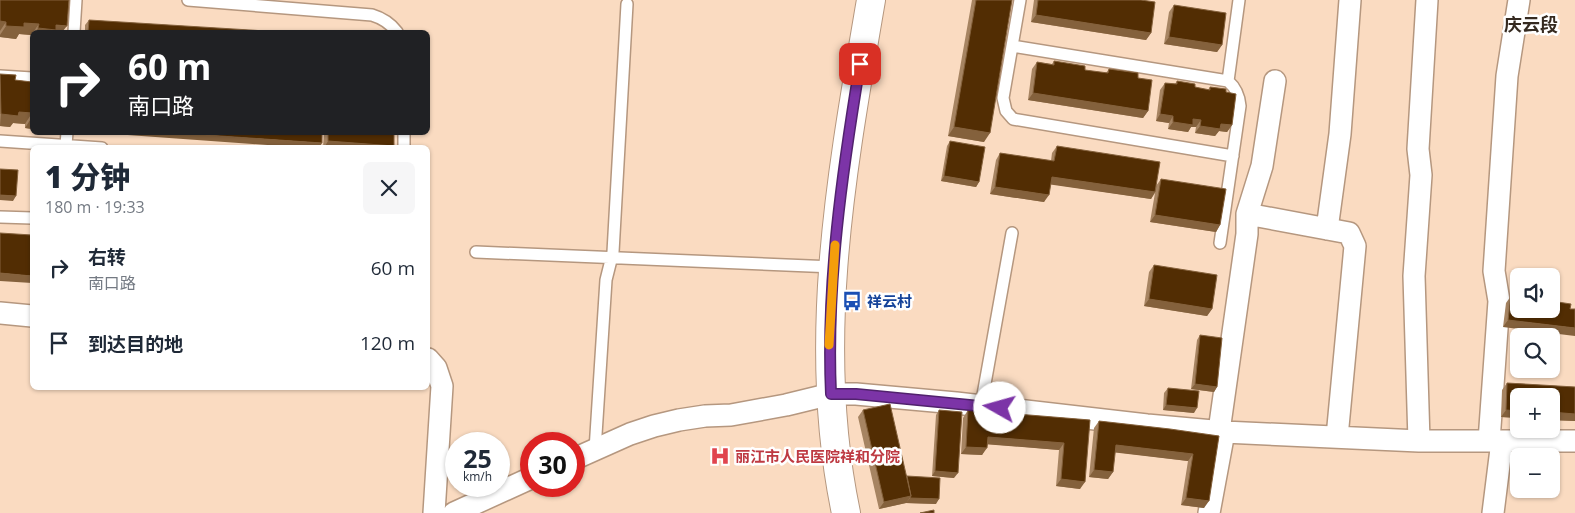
<!DOCTYPE html>
<html lang="zh">
<head>
<meta charset="utf-8">
<style>
	body { margin:0; font-family:"Open Sans","Noto Sans SC",sans-serif; background:#f6f6f7; color:#1f2937; height:100vh; display:flex; flex-direction:column; font-size:19px; white-space:nowrap }
	* { box-sizing:border-box; margin:0 }
	p { font-size:16px; color:#747a83 }
	.icon { flex:none; width:28px; height:28px; fill:none; stroke:currentColor; stroke-width:2; stroke-linecap:round; stroke-linejoin:round }
	.map { position:relative; flex:1; overflow:hidden }
	.drawer { position:absolute; left:30px; top:145px; width:400px; height:245px; display:flex; flex-direction:column; background:#fff; border-radius:8px; box-shadow:0 1px 4px #0004 }
	.drawer>* { flex:none }
	.top-card { position:absolute; left:30px; top:30px; width:400px; height:105px; border-radius:8px; box-shadow:0 1px 4px #0004; background:#202124; color:#fff; overflow:hidden }
	.fabs { position:absolute; left:1510px; top:268px; display:grid; gap:10px }
	.fabs a { display:grid; place-items:center; width:50px; height:50px; border-radius:8px; background:#fff; box-shadow:0 1px 4px #0004; font-size:25px }
	.speed { position:absolute; left:445px; top:432px; display:flex; gap:10px; font-size:25px; font-weight:700; text-align:center }
	.speed>* { display:grid; place-content:center; width:65px; height:65px; border-radius:50%; background:#fff; box-shadow:0 1px 4px #0004; line-height:1 }
	.speed small { font-size:12px; font-weight:400 }
	.speed .limit { border:8px solid #d22; background:#fff; color:#111 }
	.pin { position:absolute; display:grid; place-items:center; width:42px; height:42px; color:#fff; margin:-21px; border-radius:10px; box-shadow:0 2px 8px #0006 }
	.me { position:absolute; width:55px; margin:-28px; rotate:277deg; stroke-linejoin:round; filter:drop-shadow(0 0 4px #0008) }
	.turn { display:flex; align-items:center; gap:18px; height:105px; padding:0 15px; font-size:22px }
	.turn .icon { width:65px; height:65px; stroke-width:2.5 }
	.turn b { display:block; font-size:35px; line-height:42px }
	.round { display:grid; place-items:center; flex:none; width:52px; height:52px; border-radius:8px; background:#f6f6f7 }
	.summary { display:flex; align-items:center; justify-content:space-between; height:85px; padding:0 15px }
	h1 { font-size:30px; font-weight:800; line-height:38px }
	ul { padding:0; list-style:none }
	li { display:flex; align-items:center; gap:15px; height:75px; padding:0 15px }
	li div { flex:1 }
	li b { display:block; font-size:19px }
	li em { font-style:normal }
	.map>svg:first-child { display:block }
</style>
</head>
<body>
<div class="map">
<svg width="1575" height="513" viewBox="0 0 1575 513">
	<rect width="100%" height="100%" fill="#fadbc1"/>
	<g fill="none" stroke-linecap="round" stroke-linejoin="round">
		<defs>
			<path id="service" d="M188 0 372 15C382 18 391 24 397 32
				M1020 0 1003 98 1006 111 1013 119 1233 156
				M74 32 76 0
				M1012 46 1228 81
				M0 76 32 78
				M0 141 102 148
				M66 145 67 132
				M404 148V132
				M0 217 32 218
				M1220 243 1240 106C1239 95 1236 88 1228 81L1239 0
				M476 252 834 267
				M981 406 1012 233
				M595 450 606 280 613 252 627 4"/>
			<path id="minor" d="M1247 214 1349 233 1355 246 1337 437
				M1327 229 1340 134 1350 0
				M0 313 32 316
				M428 359 436 368 442 386 434 513
				M1219 431 1247 234V214L1262 166 1275 81
				M1419 441 1414 276 1421 175 1418 149 1427 0
				M1489 441 1499 301 1494 271 1507 76 1519 0
				M574 459 630 434 654 426 679 420 705 416 731 415 786 405 831 394H856L956 403 1147 425 1224 432 1419 441H1575
				M454 513 531 478
				M1209 513 1224 432
				M1493 513 1502 441"/>
			<path id="secondary" d="M846 513C810 342 842 170 871 0"/>
		</defs>
		<use href="#service" stroke="#b5977f" stroke-width="14"/>
		<use href="#minor" stroke="#b5977f" stroke-width="24"/>
		<use href="#secondary" stroke="#b5977f" stroke-width="30"/>
		<use href="#service" stroke="#fff" stroke-width="11"/>
		<use href="#minor" stroke="#fff" stroke-width="21"/>
		<use href="#secondary" stroke="#fff" stroke-width="28"/>
	</g>
	<path fill="#a68462" d="M0 0 62 32H32V40H31V35L19 34 16 39 0 37Z
		M972 0H1012L984 142 948 136Z
		M1034 0H1141L1151 33 1146 40 1031 22Z
		M1174 5 1222 45 1217 52 1164 44 1169 12Z
		M89 20 282 32H85V25Z
		M1054 61 1085 70 1106 73 1109 69 1138 78 1148 111 1143 118 1028 100 1032 69 1037 62 1052 64Z
		M0 74 15 80 32 82V129L25 128V124L13 123 10 127 0 126Z
		M1177 81 1195 87 1208 90 1210 87 1226 92 1232 125 1227 132 1219 131 1215 136 1195 133 1196 127H1191L1188 132 1168 129 1169 123 1156 121 1160 90 1165 83 1175 84Z
		M324 132H394L392 148H323Z
		M950 141 979 182 976 187 941 181 947 146Z
		M1057 146 1156 186 1161 179 1220 225 1216 232 1150 222 1155 193 1151 199 1051 184 1044 202 990 194 996 160 1000 153 1051 161 1052 153Z
		M1154 265 1212 309 1207 316 1144 306 1149 272Z
		M1511 296 1570 309 1503 327 1506 303Z
		M1200 335 1217 387 1214 392 1191 389 1197 340Z
		M1507 383 1575 387V421L1551 420V396H1519V418L1501 417 1502 390Z
		M1168 388 1194 413 1163 410 1164 393Z
		M863 410 907 476 936 504 906 503 879 509 858 417Z
		M939 410 954 478 932 476 936 415Z
		M968 410 1090 420 1080 489 1056 486 1059 450 988 444 982 455 961 454 963 418Z
		M1099 421 1219 436 1204 508 1181 505 1188 461 1115 452 1113 472 1108 479 1089 477 1094 428Z"/>
	<path fill="#84613c" d="M1036 15 1151 33 1146 40 1031 22Z
		M0 21 6 22 0 31Z
		M24 23 39 24 31 35 19 34 16 39 0 37V35L6 26Z
		M56 25 67 26 62 32H36L38 28Z
		M1169 37 1222 45 1217 52 1164 44Z
		M1033 93 1148 111 1143 118 1028 100Z
		M19 112 32 113 25 124 13 123 10 127 0 126 1 114Z
		M1160 114 1173 116 1169 123 1156 121Z
		M32 117V129L25 128Z
		M1193 119 1201 120 1196 127H1191L1188 132 1168 129 1173 122Z
		M1221 124 1232 125 1227 132 1219 131 1215 136 1195 133 1200 126Z
		M954 127 990 133 984 142 948 136Z
		M86 132H162L322 143 319 148H308Z
		M328 141 394 146 392 148H324Z
		M944 176 979 182 976 187 941 181Z
		M1052 177 1155 192 1151 199 1047 184Z
		M995 187 1049 195 1044 202 990 194Z
		M0 195 16 196 13 201 0 200Z
		M1155 215 1220 225 1216 232 1150 222Z
		M0 273 32 276V283L0 281Z
		M1149 299 1212 309 1207 316 1144 306Z
		M1508 320 1575 328V336L1503 327Z
		M1195 384 1217 387 1214 392 1191 389Z
		M1166 405 1197 408 1194 413 1163 410Z
		M1506 410 1519 411V418L1501 417Z
		M1551 412 1575 414V421L1551 420Z
		M988 437 1064 443 1059 450 983 444Z
		M1116 445 1193 454 1188 461 1111 452Z
		M966 447 987 448 982 455 961 454Z
		M1094 470 1113 472 1108 479 1089 477Z
		M935 471 958 473 954 478 932 476Z
		M1061 479 1085 482 1080 489 1056 486Z
		M911 496 906 503 879 509 884 502Z
		M910 498 939 499 936 504 906 503Z
		M1186 498 1209 501 1204 508 1181 505Z"/>
	<path fill="#522d03" stroke="#84613c" d="M0 0H69L67 26 56 25V30L38 28 39 24 24 23V27L6 26V22L0 21Z
		M976 0H1012L990 133 954 127Z
		M1038 0H1141L1155 2 1151 33 1036 15Z
		M1174 5 1226 13 1222 45 1169 37Z
		M89 20 282 32H88Z
		M1054 61 1085 66V70L1108 73 1109 69 1138 73V78L1152 80 1148 111 1033 93 1037 62 1054 65Z
		M0 74 16 75 15 80 32 82V113L19 112 18 116 1 114Z
		M1177 81 1195 84V87L1210 90V87L1226 89V92L1236 94 1232 125 1221 124 1220 129 1200 126 1201 120 1193 119V125L1173 122V116L1160 114 1165 83 1177 84Z
		M162 132H322V143Z
		M328 132H394V146L328 141Z
		M950 141 985 147 979 182 944 176Z
		M1057 146 1160 162 1155 192 1052 177 1049 195 995 187 1000 153 1054 161Z
		M0 169 18 170 16 196 0 195Z
		M1161 179 1226 189 1220 225 1155 215Z
		M0 233 32 235V276L0 273Z
		M1154 265 1217 275 1212 309 1149 299Z
		M1511 296 1519 297V309H1551V301L1571 304 1570 309H1575V328L1508 320Z
		M1200 335 1222 338 1217 387 1195 384Z
		M1507 383 1575 387V414L1551 412V396H1519V411L1506 410Z
		M1168 388 1199 391 1197 408 1166 405Z
		M890 404 911 496 884 502 863 410Z
		M939 410 962 412 958 473 935 471Z
		M968 410 1090 420 1085 482 1061 479 1064 443 988 437 987 448 966 447Z
		M1099 421 1170 429 1219 436 1209 501 1186 498 1193 454 1116 445 1113 472 1094 470Z
		M907 476 940 478 939 499 910 498 911 496Z
		M934 510V513H920Z"/>
	<g fill="none" stroke-linecap="round" stroke-linejoin="round">
		<defs>
			<path id="route" d="M860 64C842 173 826 284 831 394H856L1000 408"/>
		</defs>
		<use href="#route" stroke="#51226d" stroke-width="12"/>
		<use href="#route" stroke="#7c34a7" stroke-width="9"/>
		<path stroke="#f59e0b" stroke-width="9" d="M829 345 835 245"/>
	</g>
	<defs>
		<symbol id="bus-bare" viewBox="-9 -9 18 18"><path d="M-5-6H5V4H4V6H2V4H-2V6H-4V4H-5ZM-3.5-4V0h7V-4ZM-3.5 1.2v1.5H-2V1.2ZM2 1.2v1.5H3.5V1.2Z" fill="#1a4fb4" stroke="#fff" stroke-width="2.5" paint-order="stroke"/></symbol>
		<symbol id="hospital-bare" viewBox="-9 -9 18 18"><path d="M-5-5h3v3.5h4V-5h3V5h-3V1.5h-4V5h-3Z" fill="#e0444e" stroke="#fff" stroke-width="2.5" paint-order="stroke"/></symbol>
	</defs>
	<g fill-rule="evenodd">
		<use href="#bus-bare" x="838" y="287" width="28" height="28"/>
		<use href="#hospital-bare" x="706" y="442" width="28" height="28"/>
	</g>
	<g text-anchor="middle" dominant-baseline="central" stroke-width="5" stroke-linejoin="round" paint-order="stroke">
		<g font-size="15" font-weight="bold" fill="#164399" stroke="#fff" text-anchor="start">
			<text x="867" y="301">祥云村</text>
		</g>
		<g font-size="15" font-weight="bold" fill="#be3a42" stroke="#fff" text-anchor="start">
			<text x="735" y="456">丽江市人民医院祥和分院</text>
		</g>
		<g font-size="18" font-weight="bold" fill="#352a20" stroke="#fff">
			<text x="1531" y="24">庆云段</text>
		</g>
	</g>
</svg>
<div class="fabs">
<a><svg class="icon" aria-label="sound" viewBox="0 0 24 24"><path d="M4 9h4l5-4v14l-5-4H4zM17 9q2 3 0 6"/></svg></a>
<a><svg class="icon" aria-label="search" viewBox="0 0 24 24"><circle cx="10" cy="10" r="6"/><path d="M15 15l6 6"/></svg></a>
<a>+</a>
<a>−</a>
</div>
<div class="speed"><div>25<small>km/h</small></div><div class="limit">30</div></div>
<div class="pin" style="left:860px;top:64px;background:#d93025"><svg class="icon" aria-label="arrive" viewBox="0 0 24 24"><path d="M6 21V4h12l-3 4 3 4H6"/></svg></div>
<svg class="me" style="left:1000px;top:408px" viewBox="-20 -20 40 40"><circle r="19" fill="#fff"/><path d="M0-13L10 11 0 6-10 11z" fill="#7c34a7"/></svg>
<div class="top-card">
<div class="turn"><svg class="icon" aria-label="right" viewBox="0 0 24 24"><path d="M7 20v-9h11M14 6l5 5-5 5"/></svg><div><b>60 m</b>南口路</div></div>
</div>
<section class="drawer">
<div class="summary"><div><h1>1 分钟</h1><p>180 m · 19:33</p></div><a class="round"><svg class="icon" aria-label="close" viewBox="0 0 24 24"><path d="M6 6l12 12M18 6L6 18"/></svg></a></div>
<ul>
<li><svg class="icon" aria-label="right" viewBox="0 0 24 24"><path d="M7 20v-9h11M14 6l5 5-5 5"/></svg><div><b>右转</b><p>南口路</p></div><em>60 m</em></li>
<li><svg class="icon" aria-label="arrive" viewBox="0 0 24 24"><path d="M6 21V4h12l-3 4 3 4H6"/></svg><div><b>到达目的地</b></div><em>120 m</em></li>
</ul>
</section>
</div>
</body>
</html>
